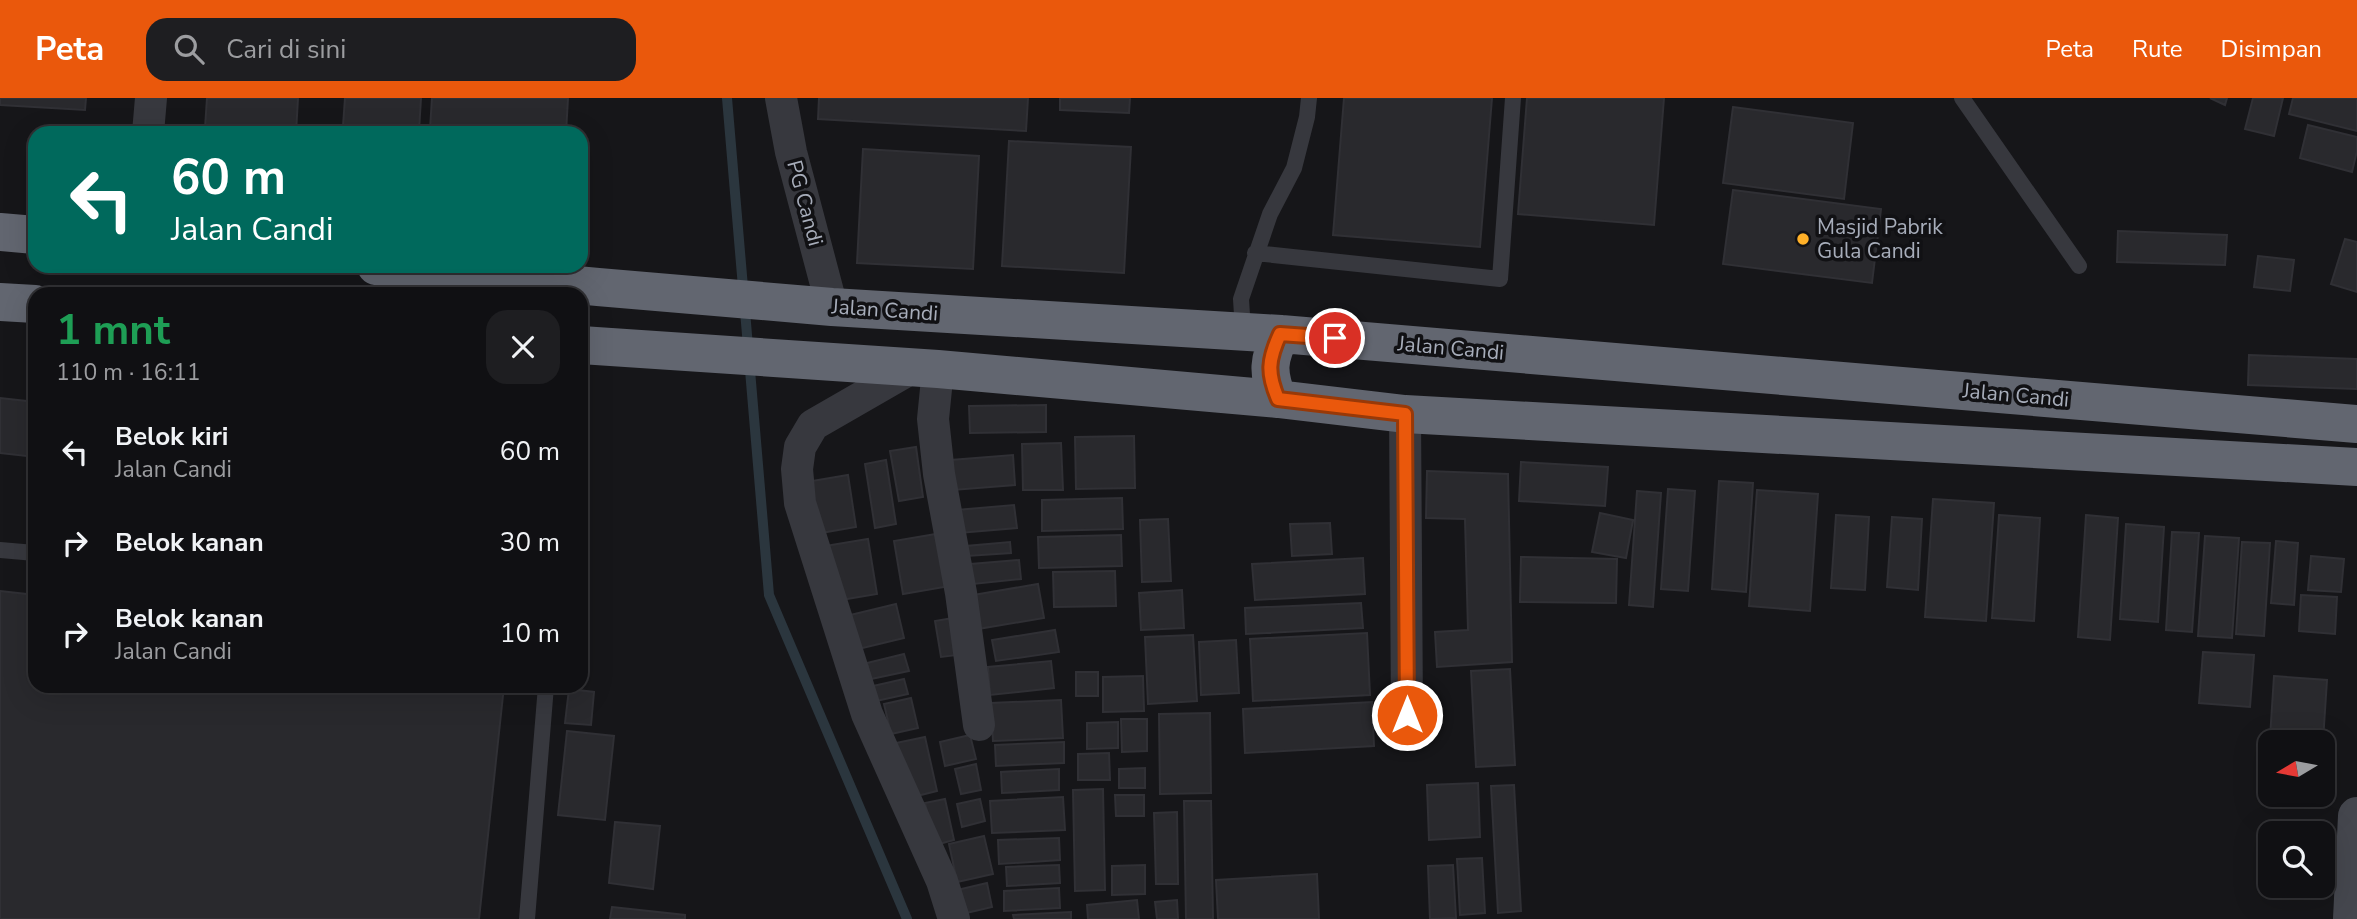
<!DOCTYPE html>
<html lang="id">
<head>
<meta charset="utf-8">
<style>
	body { margin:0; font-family:"Nunito Sans",sans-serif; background:#1e1e21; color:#f1f3f6; height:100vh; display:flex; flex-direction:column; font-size:26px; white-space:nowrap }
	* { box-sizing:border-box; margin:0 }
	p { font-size:23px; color:#9c9da0 }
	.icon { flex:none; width:38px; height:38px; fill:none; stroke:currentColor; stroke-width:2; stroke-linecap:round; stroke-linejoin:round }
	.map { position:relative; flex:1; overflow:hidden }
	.sheet { position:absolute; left:28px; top:189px; width:560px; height:406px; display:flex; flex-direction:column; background:#101013; border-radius:21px; box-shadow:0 7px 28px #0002,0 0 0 2px #303033 }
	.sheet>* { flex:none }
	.top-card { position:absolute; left:28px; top:28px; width:560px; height:147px; border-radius:21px; box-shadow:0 7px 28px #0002,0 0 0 2px #303033; background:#00695c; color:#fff; overflow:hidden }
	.needle { width:46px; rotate:260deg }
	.fabs { position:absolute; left:2258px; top:632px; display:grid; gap:14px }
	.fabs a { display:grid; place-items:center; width:77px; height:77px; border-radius:14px; background:#101013; box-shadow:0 7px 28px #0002,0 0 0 2px #303033; font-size:35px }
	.pin { position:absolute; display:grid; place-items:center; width:60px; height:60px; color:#fff; margin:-30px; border:4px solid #fff; border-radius:50%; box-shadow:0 2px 7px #0007 }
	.me { position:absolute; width:77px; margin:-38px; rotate:0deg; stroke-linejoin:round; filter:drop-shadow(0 0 5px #0008) }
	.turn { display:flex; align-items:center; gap:24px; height:147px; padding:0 28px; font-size:32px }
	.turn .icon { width:91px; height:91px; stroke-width:2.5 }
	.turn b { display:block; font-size:49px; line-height:60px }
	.round { display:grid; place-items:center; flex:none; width:74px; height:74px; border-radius:21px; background:#1e1e21 }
	.headline { display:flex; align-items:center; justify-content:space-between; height:119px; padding:0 28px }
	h1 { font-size:42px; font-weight:700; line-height:52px; color:#1e9e55 }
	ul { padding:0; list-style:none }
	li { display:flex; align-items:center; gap:21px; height:91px; padding:0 28px }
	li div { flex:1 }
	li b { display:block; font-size:26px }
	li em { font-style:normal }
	header { display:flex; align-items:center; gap:42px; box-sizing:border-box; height:98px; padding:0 35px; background:#ea580c; color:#fff }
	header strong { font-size:33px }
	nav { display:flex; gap:38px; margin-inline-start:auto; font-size:24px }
	.search { width:490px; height:63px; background:#1e1e21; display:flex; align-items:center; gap:18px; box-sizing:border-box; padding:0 24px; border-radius:21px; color:#9c9da0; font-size:26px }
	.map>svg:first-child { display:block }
</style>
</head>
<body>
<header>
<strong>Peta</strong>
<div class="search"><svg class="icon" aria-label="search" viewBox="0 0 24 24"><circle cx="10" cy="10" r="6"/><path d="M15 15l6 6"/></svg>Cari di sini</div>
<nav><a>Peta</a><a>Rute</a><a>Disimpan</a></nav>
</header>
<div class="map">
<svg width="2357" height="821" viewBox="0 0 2357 821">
	<rect width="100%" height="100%" fill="#161619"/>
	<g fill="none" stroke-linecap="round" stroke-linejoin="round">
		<path stroke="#2b363e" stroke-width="10" d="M727 0 769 497 907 821"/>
	</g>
	<path fill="#29292d" stroke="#303035" stroke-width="2" d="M0 0H86L85 12 0 7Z
		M207 0H298L296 35 205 30Z
		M345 0H421L419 33 343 28Z
		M432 0H568L566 35H504L430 31Z
		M819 0H1028L1026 33 818 21Z
		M1060 0H1130L1129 15 1060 12Z
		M1344 0H1492L1480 149 1333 137Z
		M1527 0H1664L1654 127 1518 116Z
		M2210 0H2227L2225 7Z
		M2253 0H2283L2274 38 2245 31Z
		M2293 0H2357V33L2289 16Z
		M1733 9 1853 25 1844 101 1723 85Z
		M2308 27 2357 39V53L2352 74 2300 60Z
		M1009 43 1131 49 1124 175 1002 168Z
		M863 51 979 58 973 171 857 165Z
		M1733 92 1881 111 1872 185 1723 166Z
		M2118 133 2227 137 2225 167 2117 164Z
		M2345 141 2357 144V194L2331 186Z
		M2258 158 2294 162 2290 193 2254 189Z
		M2249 257 2357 261V291L2248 287Z
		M0 300 35 304V359L0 355Z
		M1046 307V334L970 335 969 308Z
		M581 308 588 309 582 458H581Z
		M1134 338 1135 390 1076 391 1075 339Z
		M1061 345 1063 392H1023L1022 346Z
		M916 349 923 399 899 403 890 353Z
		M1013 357 1015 387 953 392 951 362Z
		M886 362 896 426 875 430 865 366Z
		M1521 364 1608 369 1605 408 1519 403Z
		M1427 373 1508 376 1512 564 1437 569 1435 534 1468 532 1465 421 1426 420Z
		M848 377 856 429 815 436 806 384Z
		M1719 383 1753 385 1746 494 1712 491Z
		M1668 391 1695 393 1688 493 1661 491Z
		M1757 392 1818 396 1810 513 1749 508Z
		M1637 393 1661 395 1653 509 1629 507Z
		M1122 400 1123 431 1042 433V402Z
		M1933 401 1994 405 1986 523 1925 519Z
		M1014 407 1017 430 959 435 957 412Z
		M1600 415 1633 422 1626 460 1592 454Z
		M1836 417 1869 419 1865 492 1831 490Z
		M1999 417 2040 420 2034 523 1992 520Z
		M2086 417 2118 420 2110 542 2078 539Z
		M1892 419 1922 421 1918 492 1887 489Z
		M1168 421 1171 483 1142 484 1140 422Z
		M1330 425 1332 456 1292 458 1290 426Z
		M2126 426 2164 429 2158 524 2120 521Z
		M2172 434 2199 435 2192 534 2166 532Z
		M942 435 950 488 903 496 894 443Z
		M1121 437 1122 468 1039 470 1038 439Z
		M2205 438 2239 440 2232 540 2198 538Z
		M868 441 877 496 835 503 825 448Z
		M2276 443 2298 445 2294 507 2271 505Z
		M1010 444 1011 455 967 458 966 448Z
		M2242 444 2270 445 2264 538 2236 536Z
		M2311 458 2344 461 2341 494 2308 492Z
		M1521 459 1617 461 1616 505 1520 504Z
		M1363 460 1365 496 1255 502 1252 466Z
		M1019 462 1021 481 973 486 971 466Z
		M1115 473 1116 508 1054 509 1053 474Z
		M1038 486 1044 520 978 531 973 497Z
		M1182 492 1184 530 1141 532 1139 495Z
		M0 493 35 497V588H504L479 821H0Z
		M2301 497 2337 499 2335 536 2299 533Z
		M1361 505 1363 530 1246 536 1245 510Z
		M896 506 904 540 850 553 842 519Z
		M959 519 965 556 941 559 935 523Z
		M1055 532 1059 554 996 563 992 542Z
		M1367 535 1370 597 1253 603 1250 541Z
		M1193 537 1197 603 1148 606 1145 539Z
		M1236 542 1239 595 1201 597 1199 544Z
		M2203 554 2254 557 2250 609 2199 605Z
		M904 556 909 573 871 581 867 565Z
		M1051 563 1054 590 990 597 988 569Z
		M1510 571 1515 667 1476 669 1471 573Z
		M1076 574H1098V598H1076Z
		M1143 578 1144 613 1103 614V579Z
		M2274 578 2327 582 2323 643 2270 640Z
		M904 581 908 596 876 603 873 588Z
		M569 591 594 594 591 627 565 625Z
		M911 600 918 630 891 636 884 606Z
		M1061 602 1063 640 993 643 991 605Z
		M1372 604 1374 648 1245 655 1243 611Z
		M1210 615 1211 695 1160 696 1159 616Z
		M1121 621H1147V653L1122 654Z
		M1118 624V650L1087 651V625Z
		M567 633 614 638 605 722 558 717Z
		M970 637 976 661 945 668 940 644Z
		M925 639 937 693 909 700 896 645Z
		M1064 644V665L996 668 995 647Z
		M1109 655 1110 682H1078V656Z
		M976 666 981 692 961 696 955 671Z
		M1145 670V690H1119V671Z
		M1059 671V692L1002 695 1001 674Z
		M1478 685 1480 739 1429 742 1427 687Z
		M1514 687 1521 813 1498 815 1491 688Z
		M1103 691 1105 792 1075 793 1073 692Z
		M1115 697H1144V718H1116Z
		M1063 699 1065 732 992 735 990 703Z
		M945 701 954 742 935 747 925 705Z
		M980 701 985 723 962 729 957 706Z
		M1184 703H1211L1213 821H1186Z
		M1177 714 1178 786H1156L1154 715Z
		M615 724 660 728 653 791 609 785Z
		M984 738 993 776 957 784 949 746Z
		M1059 740 1060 762 999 766 998 742Z
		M1482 760 1485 815 1460 817 1457 761Z
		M1059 767 1060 785 1007 788 1006 769Z
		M1145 767V796L1112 797V768Z
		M1453 767 1456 820 1430 821 1428 768Z
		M1317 776 1319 821H1218L1216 782Z
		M987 785 992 809 962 816 957 792Z
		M1059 790 1060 810 1004 813V793Z
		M1137 802 1139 821H1088L1087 807Z
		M1177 802 1178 821H1157L1155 804Z
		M612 809 685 817V821H610Z
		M1071 814V821H1014L1013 817Z"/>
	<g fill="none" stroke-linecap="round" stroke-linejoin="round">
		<path stroke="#37383e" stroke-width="16" d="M1962 0 2079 168
			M1255 155 1500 181 1513 0
			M1243 233 1241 201 1270 116 1294 70 1307 19 1309 0
			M0 452 35 455
			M527 821 546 588"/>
		<path stroke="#37383e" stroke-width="32" d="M781 0 791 54 832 209
			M148 35 151 0
			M912 270 813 327 800 349 797 371 800 405 867 616 942 783 954 821
			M938 271 933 321 939 376 961 495 979 627
			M1405 316 1407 617"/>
		<path stroke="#45474e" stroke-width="38" d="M2352 821 2357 718"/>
		<path stroke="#626670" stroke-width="38" d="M0 134 35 137
			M376 168 598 189 832 209 1281 236 2357 326
			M0 204 35 206
			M581 247 938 271 1278 301 1405 316 2357 369
			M1278 301C1267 275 1268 261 1281 236"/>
	</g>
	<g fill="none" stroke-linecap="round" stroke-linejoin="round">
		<defs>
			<path id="route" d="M1335 240 1280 236C1268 262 1267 275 1278 301L1405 316 1407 617"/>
		</defs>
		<use href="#route" stroke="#983908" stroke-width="18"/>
		<use href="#route" stroke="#ea580c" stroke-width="12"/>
	</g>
	<circle fill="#ffb028" stroke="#111114" stroke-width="2.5" cx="1803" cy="141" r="7"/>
	<g text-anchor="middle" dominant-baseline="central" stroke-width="7" stroke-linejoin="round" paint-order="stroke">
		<g font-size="21" fill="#a7adba" stroke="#111114">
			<text transform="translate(805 105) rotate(75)">PG Candi</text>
			<text transform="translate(885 212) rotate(4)">Jalan Candi</text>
			<text transform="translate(1451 250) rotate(5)">Jalan Candi</text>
			<text transform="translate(2016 297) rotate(5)">Jalan Candi</text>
		</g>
		<g font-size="21" fill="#a7adba" stroke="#111114" text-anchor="start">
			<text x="1817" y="129">Masjid Pabrik<tspan x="1817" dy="24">Gula Candi</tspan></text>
		</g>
	</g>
</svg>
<div class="fabs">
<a><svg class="needle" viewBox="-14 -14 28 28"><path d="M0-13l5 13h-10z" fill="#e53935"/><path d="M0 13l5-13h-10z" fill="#9c9da0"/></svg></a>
<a><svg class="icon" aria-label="search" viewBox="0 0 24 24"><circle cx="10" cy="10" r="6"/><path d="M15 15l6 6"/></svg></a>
</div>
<div class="pin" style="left:1335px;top:240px;background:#d93025"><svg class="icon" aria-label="arrive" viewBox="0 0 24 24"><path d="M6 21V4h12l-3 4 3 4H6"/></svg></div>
<svg class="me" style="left:1407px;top:617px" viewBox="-20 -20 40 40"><circle r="17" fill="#ea580c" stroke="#fff" stroke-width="3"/><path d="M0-11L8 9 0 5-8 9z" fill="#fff"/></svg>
<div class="top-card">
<div class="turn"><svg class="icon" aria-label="left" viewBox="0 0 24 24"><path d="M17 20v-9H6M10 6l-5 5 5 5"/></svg><div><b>60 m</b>Jalan Candi</div></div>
</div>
<section class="sheet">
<div class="headline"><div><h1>1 mnt</h1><p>110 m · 16:11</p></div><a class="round"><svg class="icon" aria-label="close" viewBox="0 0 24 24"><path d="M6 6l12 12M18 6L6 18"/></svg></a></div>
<ul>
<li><svg class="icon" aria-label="left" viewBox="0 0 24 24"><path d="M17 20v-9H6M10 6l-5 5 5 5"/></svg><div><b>Belok kiri</b><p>Jalan Candi</p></div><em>60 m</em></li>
<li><svg class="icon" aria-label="right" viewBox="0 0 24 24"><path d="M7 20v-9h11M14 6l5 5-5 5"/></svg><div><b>Belok kanan</b></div><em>30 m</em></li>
<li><svg class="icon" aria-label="right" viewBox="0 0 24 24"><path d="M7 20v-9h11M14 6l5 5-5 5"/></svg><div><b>Belok kanan</b><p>Jalan Candi</p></div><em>10 m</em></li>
</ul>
</section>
</div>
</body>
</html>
